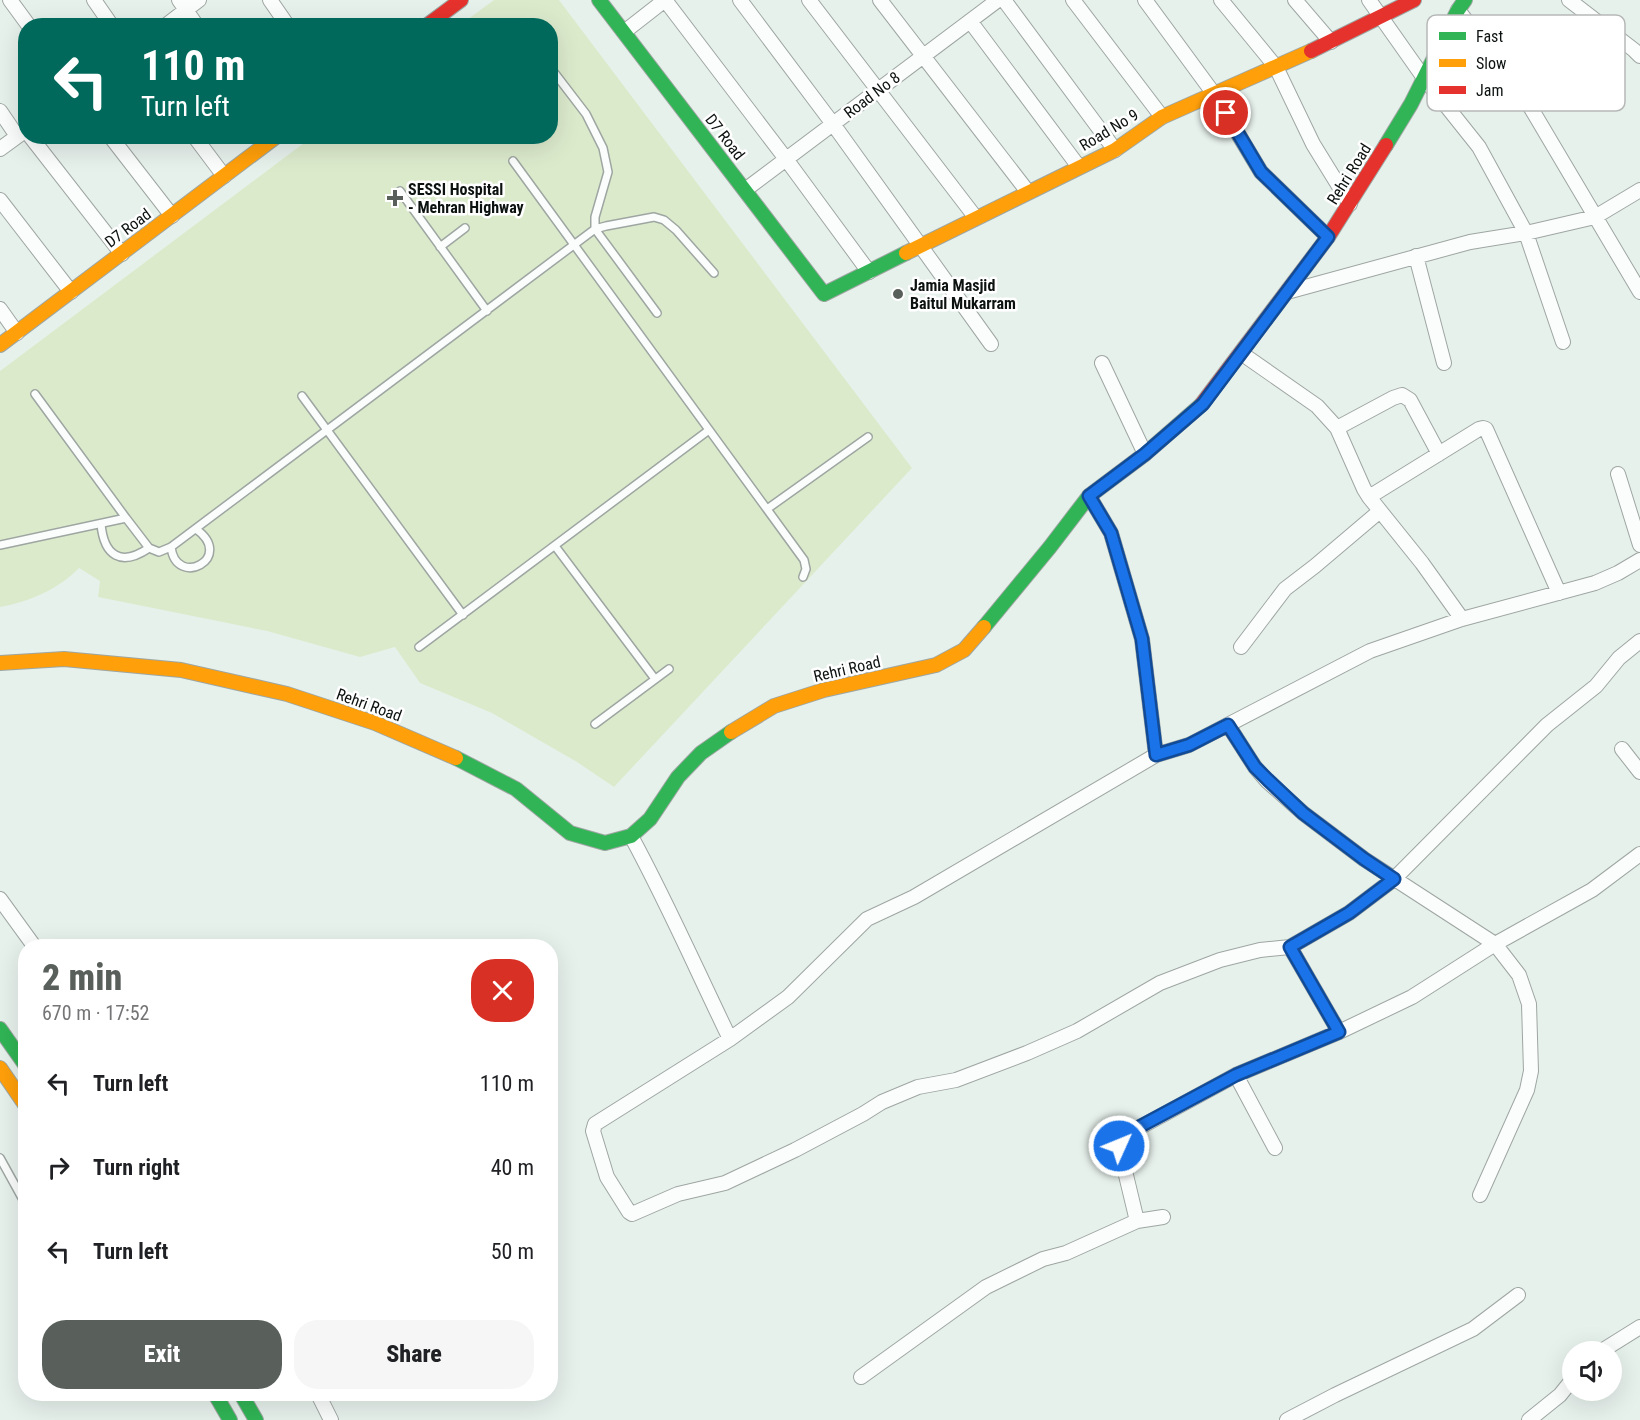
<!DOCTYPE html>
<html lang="en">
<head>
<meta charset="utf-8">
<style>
	body { margin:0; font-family:"Roboto Condensed",sans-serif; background:#f6f6f6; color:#202124; height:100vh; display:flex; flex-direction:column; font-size:22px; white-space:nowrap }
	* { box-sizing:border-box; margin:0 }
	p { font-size:20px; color:#757577 }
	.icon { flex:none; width:33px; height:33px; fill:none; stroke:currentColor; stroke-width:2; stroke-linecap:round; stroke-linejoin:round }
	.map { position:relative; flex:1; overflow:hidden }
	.drawer { position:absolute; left:18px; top:939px; width:540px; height:462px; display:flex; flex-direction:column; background:#fff; border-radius:24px; box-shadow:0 6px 24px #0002 }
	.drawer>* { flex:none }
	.top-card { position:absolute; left:18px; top:18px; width:540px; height:126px; border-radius:24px; box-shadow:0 6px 24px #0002; background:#00695c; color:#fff; overflow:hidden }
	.controls { position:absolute; left:1562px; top:1341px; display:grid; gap:12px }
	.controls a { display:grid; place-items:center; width:60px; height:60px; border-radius:50%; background:#fff; box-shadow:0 6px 24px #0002; font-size:30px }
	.pin { position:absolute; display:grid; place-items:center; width:51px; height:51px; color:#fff; margin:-26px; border:3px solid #fff; border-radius:50%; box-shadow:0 2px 6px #0007 }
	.me { position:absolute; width:66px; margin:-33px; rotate:46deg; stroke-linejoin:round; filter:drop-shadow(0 0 4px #0008) }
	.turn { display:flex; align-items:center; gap:21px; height:126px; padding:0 24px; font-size:27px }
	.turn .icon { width:78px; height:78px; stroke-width:2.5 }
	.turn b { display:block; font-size:42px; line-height:51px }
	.round { display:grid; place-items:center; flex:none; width:63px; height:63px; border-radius:24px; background:#f6f6f6 }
	.head { display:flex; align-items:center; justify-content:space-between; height:102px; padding:0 24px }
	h1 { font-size:36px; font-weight:800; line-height:45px; color:#59605c }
	.cta { display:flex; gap:12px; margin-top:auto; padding:12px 24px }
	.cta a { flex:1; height:69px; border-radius:24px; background:#59605c; color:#fff; font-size:24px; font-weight:800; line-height:69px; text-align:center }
	.cta a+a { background:#f6f6f6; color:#202124 }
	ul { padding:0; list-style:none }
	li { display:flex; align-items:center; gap:18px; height:84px; padding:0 24px }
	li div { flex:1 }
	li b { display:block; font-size:22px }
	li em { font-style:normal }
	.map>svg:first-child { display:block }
</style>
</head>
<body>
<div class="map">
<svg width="1640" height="1420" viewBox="0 0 1640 1420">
	<rect width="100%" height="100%" fill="#e7f1ec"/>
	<path fill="#dceacc" d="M494 0H559L912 468 614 787 577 762 492 713 420 683 395 647 360 657 267 631 98 597 100 581 79 568C59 589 29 602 0 607V371L312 137 550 136V26L460 25Z"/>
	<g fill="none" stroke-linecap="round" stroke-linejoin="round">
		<defs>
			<path id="lane" d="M550 67 586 114 603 148 608 172 595 217V229L657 313
				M513 161 804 560 806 569 803 577
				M400 191 487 311
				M440 247 465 228
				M35 394 126 518
				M302 396 463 615
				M767 509 868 437
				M101 524C104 556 121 567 149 548
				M0 545 126 518 149 548 159 552 171 547 595 229 606 226 654 217 664 220 676 230 714 273
				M555 546 655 679
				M171 547C176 589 236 558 196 529
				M419 647 709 430
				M595 724 669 669
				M0 1158 26 1205"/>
			<path id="street" d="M10 0 29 26
				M94 0 112 26
				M179 0 197 26
				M270 0 288 26
				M665 0 786 159 869 272
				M740 0 833 124 991 344
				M809 0 976 218
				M880 0 1028 192
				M1004 0 1115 150
				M1073 0 1162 117
				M1145 0 1214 94 1261 172 1328 237
				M1221 0 1276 67 1313 144 1350 204
				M1295 0 1331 42
				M1369 0 1424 78 1479 147 1526 233 1563 342
				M1569 0 1634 50 1640 56
				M1458 10 1522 93 1640 292
				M970 21 1079 167
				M165 26 199 0
				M624 32 665 0
				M0 111 17 136
				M30 136 122 254
				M110 136 172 216
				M194 136 224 176
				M0 149 26 130
				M745 190 998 0
				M0 200 71 292
				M1416 256 1444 363
				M1287 292 1470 242 1526 233 1595 217 1640 190
				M0 309 17 333
				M1241 353 1317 406 1337 428 1364 489 1369 497 1422 563 1462 619
				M1102 363 1145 454
				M1337 428 1393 398 1402 395 1410 400 1439 454
				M1618 474 1640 545
				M1089 496 1111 533 1142 639 1156 755
				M1369 497 1479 429 1483 428 1486 429 1559 593
				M1640 560 1618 573 1595 583 1462 619 1370 651 1189 745 1156 755 914 897 867 919 788 997 730 1039 595 1124 593 1131 607 1177 629 1212 632 1214 678 1194 725 1183 795 1150 863 1114 882 1102 918 1087 956 1080 1027 1053 1077 1031 1160 983 1220 960 1260 950 1290 947 1349 913 1394 879 1547 725 1596 686 1619 658 1640 641
				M1241 647 1285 589 1315 566 1380 511
				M1228 725 1255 767 1267 781 1303 813 1364 859 1495 944 1519 975 1529 1004 1531 1071 1527 1090 1480 1195
				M1622 749 1640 772
				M631 836C667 902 697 971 730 1039
				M0 899 34 946
				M1290 947 1339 1032
				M1236 1075 1275 1148
				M1137 1221 1119 1146V1141L1122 1137 1236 1075 1339 1032 1412 997 1495 944 1592 890 1640 854
				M1600 1352 1640 1327
				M861 1377 986 1287 1043 1259 1066 1253 1137 1221 1163 1217
				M318 1394 331 1420
				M1287 1420 1335 1395 1473 1329 1518 1295
				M1529 1420 1560 1395 1572 1380"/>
			<path id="fast" d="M599 0 824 294 906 253
				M1386 145 1411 104 1458 10 1465 0
				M984 627 1050 547 1089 496 1145 454 1201 405
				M456 758 516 789 570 833 605 843 631 836 650 819 678 777 701 753 731 732
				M0 1029 26 1066
				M215 1394 230 1420
				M241 1394 256 1420"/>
			<path id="slow" d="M906 253 1115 150 1162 117 1311 51
				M0 345 277 136
				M0 663 64 659 181 670 287 694 375 723 456 758
				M731 732 774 706 824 690 936 665 964 650 984 627
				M0 1068 26 1106"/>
			<path id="jam" d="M426 26 461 0
				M1311 51 1414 0
				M1201 405 1328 237 1386 145"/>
		</defs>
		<use href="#lane" stroke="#9ea6a2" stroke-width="10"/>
		<use href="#street" stroke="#9ea6a2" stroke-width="16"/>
		<use href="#fast" stroke="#9ea6a2" stroke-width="16"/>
		<use href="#slow" stroke="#9ea6a2" stroke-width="16"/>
		<use href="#jam" stroke="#9ea6a2" stroke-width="16"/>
		<use href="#lane" stroke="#fbfdfc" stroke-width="7"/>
		<use href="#street" stroke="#fbfdfc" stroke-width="14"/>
		<use href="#fast" stroke="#30b455" stroke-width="14"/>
		<use href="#slow" stroke="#ff9f0a" stroke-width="14"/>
		<use href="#jam" stroke="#e5322d" stroke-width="14"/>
	</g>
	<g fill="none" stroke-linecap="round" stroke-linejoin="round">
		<defs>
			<path id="route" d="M1119 1146V1142L1126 1134 1236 1075 1339 1032 1290 947 1349 913 1394 879 1364 859 1303 813 1268 780 1255 767 1228 725 1189 745 1156 755 1142 639 1111 533 1089 496 1145 454 1203 404 1328 237 1261 172 1226 113"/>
		</defs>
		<use href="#route" stroke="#114b97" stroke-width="15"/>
		<use href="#route" stroke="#1a73e8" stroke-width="10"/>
	</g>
	<g fill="#59605c" stroke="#fff" stroke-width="2">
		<path d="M392 189h6v6h6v6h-6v6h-6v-6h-6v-6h6z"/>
		<circle cx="898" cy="294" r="6"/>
	</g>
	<g text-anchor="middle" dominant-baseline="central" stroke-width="5" stroke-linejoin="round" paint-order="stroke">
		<g font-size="16" fill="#0c120f" stroke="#fff">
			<text transform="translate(872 95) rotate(-37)">Road No 8</text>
			<text transform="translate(1109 130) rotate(-31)">Road No 9</text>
			<text transform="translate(725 137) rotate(52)">D7 Road</text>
			<text transform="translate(1349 174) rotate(-58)">Rehri Road</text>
			<text transform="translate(128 228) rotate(-37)">D7 Road</text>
			<text transform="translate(847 669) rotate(-13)">Rehri Road</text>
			<text transform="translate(369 705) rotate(20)">Rehri Road</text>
		</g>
		<g font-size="16" font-weight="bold" fill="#0c120f" stroke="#fff" text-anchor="start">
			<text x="408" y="189">SESSI Hospital<tspan x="408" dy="18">- Mehran Highway</tspan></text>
			<text x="910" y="285">Jamia Masjid<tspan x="910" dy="18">Baitul Mukarram</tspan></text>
		</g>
	</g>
	<rect x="1427" y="15" width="198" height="96" rx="9" fill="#fff" stroke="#b6b8b7" stroke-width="1.5"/>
	<rect x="1439" y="32" width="27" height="8" fill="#30b455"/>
	<rect x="1439" y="59" width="27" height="8" fill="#ff9f0a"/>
	<rect x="1439" y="86" width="27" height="8" fill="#e5322d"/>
	<g font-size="16" fill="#0c120f">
		<text x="1476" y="42">Fast</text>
		<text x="1476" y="69">Slow</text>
		<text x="1476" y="96">Jam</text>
	</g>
</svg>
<div class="controls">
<a><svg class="icon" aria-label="sound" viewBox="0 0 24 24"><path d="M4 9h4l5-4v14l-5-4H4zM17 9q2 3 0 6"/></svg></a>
</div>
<div class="pin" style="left:1226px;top:113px;background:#d93025"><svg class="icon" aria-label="arrive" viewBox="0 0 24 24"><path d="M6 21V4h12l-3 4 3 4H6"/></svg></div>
<svg class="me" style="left:1119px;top:1146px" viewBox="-20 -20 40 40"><circle r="17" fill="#1a73e8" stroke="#fff" stroke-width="3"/><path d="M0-11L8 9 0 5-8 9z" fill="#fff"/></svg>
<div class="top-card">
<div class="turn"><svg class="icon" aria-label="left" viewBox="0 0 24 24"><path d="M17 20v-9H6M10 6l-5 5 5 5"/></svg><div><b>110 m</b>Turn left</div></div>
</div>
<section class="drawer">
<div class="head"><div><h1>2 min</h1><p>670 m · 17:52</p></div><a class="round" style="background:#d93025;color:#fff"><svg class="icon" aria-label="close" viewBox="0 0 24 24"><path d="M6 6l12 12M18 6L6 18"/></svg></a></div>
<ul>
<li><svg class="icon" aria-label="left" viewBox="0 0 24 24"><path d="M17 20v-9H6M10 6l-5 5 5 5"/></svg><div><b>Turn left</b></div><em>110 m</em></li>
<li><svg class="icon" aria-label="right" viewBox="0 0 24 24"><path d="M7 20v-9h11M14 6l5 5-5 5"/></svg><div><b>Turn right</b></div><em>40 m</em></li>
<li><svg class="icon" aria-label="left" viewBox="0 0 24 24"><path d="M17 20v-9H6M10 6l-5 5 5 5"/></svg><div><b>Turn left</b></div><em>50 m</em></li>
</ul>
<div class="cta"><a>Exit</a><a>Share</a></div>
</section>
</div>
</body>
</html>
